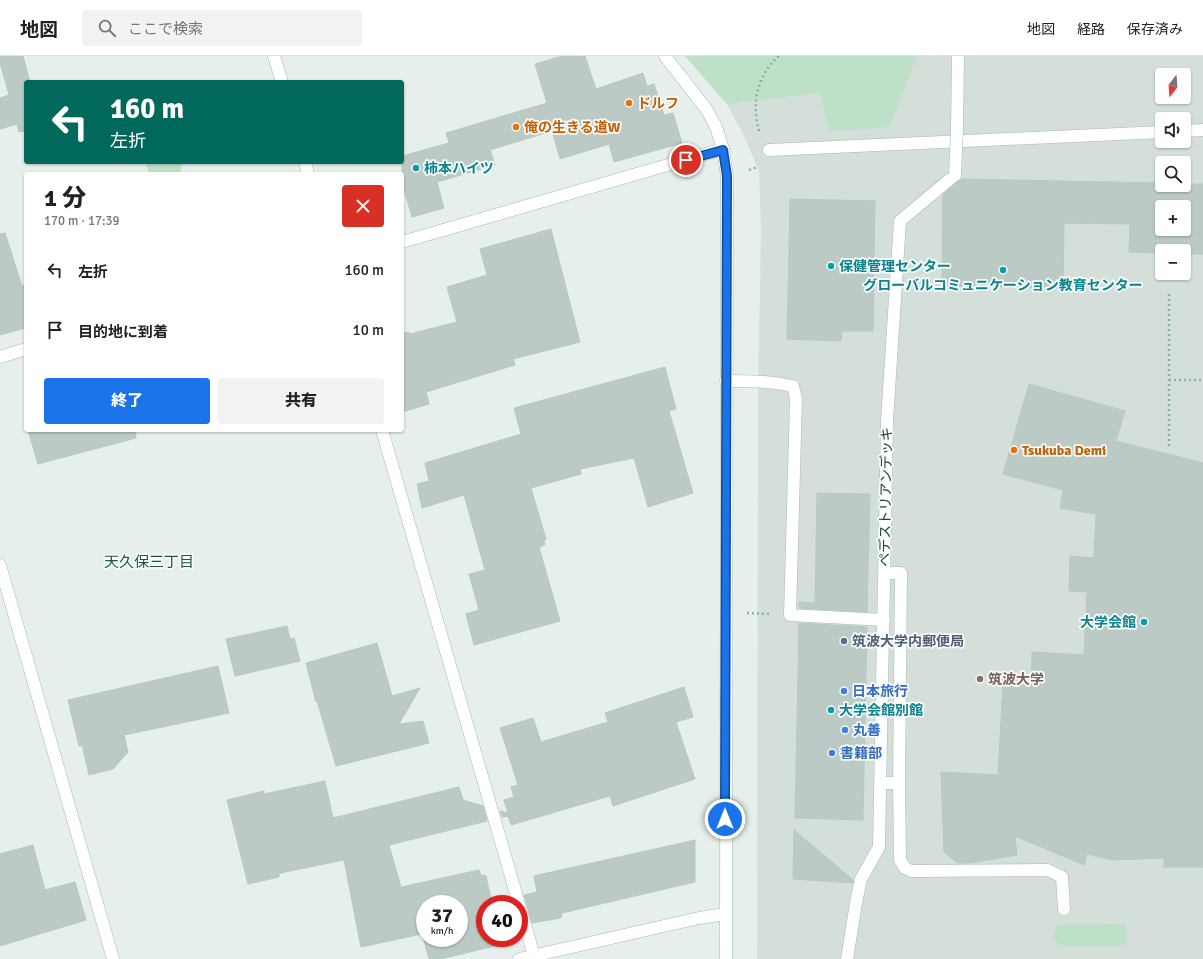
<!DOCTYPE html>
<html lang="ja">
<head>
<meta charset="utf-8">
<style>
	body { margin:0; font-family:Signika,"Noto Sans JP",sans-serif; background:#f2f2f2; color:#222; height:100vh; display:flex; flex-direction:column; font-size:15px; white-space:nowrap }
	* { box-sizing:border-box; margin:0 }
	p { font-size:13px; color:#767676 }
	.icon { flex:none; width:22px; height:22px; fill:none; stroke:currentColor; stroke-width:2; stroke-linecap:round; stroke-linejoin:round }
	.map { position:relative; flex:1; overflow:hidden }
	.panel { position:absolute; left:24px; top:116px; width:380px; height:260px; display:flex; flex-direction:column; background:#fff; border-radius:4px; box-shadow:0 1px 3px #0004 }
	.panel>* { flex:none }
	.hud { position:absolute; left:24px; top:24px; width:380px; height:84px; border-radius:4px; box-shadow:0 1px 3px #0004; background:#00695c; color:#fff; overflow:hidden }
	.needle { width:26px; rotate:197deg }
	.tools { position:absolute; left:1155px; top:12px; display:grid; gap:8px }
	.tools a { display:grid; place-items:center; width:36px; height:36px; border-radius:4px; background:#fff; box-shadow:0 1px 3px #0004; font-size:20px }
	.speed { position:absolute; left:416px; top:839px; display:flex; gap:8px; font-size:20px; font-weight:700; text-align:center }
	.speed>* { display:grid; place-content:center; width:52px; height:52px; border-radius:50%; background:#fff; box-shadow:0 1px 3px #0004; line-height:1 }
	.speed small { font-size:10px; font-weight:400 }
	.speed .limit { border:6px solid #d22; background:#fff; color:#111 }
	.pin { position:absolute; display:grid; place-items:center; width:34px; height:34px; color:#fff; margin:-17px; border:2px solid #fff; border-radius:50%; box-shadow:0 1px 4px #0007 }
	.me { position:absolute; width:44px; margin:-22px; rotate:0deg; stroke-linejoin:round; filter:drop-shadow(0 0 3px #0008) }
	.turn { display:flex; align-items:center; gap:14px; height:84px; padding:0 20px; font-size:18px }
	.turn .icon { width:52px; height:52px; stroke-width:2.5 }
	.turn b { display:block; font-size:28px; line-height:34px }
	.round { display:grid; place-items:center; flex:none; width:42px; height:42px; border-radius:4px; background:#f2f2f2 }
	.headline { display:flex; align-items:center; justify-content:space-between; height:68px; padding:0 20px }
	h1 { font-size:24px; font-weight:800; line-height:30px }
	.cta { display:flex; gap:8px; margin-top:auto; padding:8px 20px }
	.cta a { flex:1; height:46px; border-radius:4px; background:#1a73e8; color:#fff; font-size:16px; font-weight:800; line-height:46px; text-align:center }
	.cta a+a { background:#f2f2f2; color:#222 }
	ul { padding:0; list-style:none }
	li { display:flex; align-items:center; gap:12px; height:60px; padding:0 20px }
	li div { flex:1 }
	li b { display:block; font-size:15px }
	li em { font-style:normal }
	header { display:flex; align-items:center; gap:24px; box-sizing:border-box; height:56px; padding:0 20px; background:#fff; border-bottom:1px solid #e0e0e0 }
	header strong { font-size:19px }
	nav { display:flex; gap:22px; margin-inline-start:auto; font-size:14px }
	.search { width:280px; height:36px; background:#f2f2f2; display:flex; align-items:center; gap:10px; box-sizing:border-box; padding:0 14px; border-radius:4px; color:#767676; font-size:15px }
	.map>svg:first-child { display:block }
</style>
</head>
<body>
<header>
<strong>地図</strong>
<div class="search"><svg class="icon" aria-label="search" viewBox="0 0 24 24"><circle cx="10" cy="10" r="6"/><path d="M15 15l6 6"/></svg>ここで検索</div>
<nav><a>地図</a><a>経路</a><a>保存済み</a></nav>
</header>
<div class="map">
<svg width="1203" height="903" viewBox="0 0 1203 903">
	<rect width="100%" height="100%" fill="#e6efeb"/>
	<path fill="#d4dfda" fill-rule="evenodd" d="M685 0H1203V903H757L758 344 761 174 759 116 746 84 727 48ZM1162 19H1184V41H1162ZM1162 63H1184V85H1162ZM1162 107H1184V129H1162ZM1162 151H1184V173H1162ZM1162 195H1184V217H1162Z"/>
	<path fill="#bfe0c8" d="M685 0H917L890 71 829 75 820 37 727 48Z
		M146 106H191L181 109V118H149Z
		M1120 868 1125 869 1127 873 1128 885 1124 890 1065 891 1057 887 1053 881 1056 869Z"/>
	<path fill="#bbcac4" stroke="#b8c9c2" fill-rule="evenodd" d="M0 0H23L30 26H26V75L19 76 17 68 0 73V42L9 39 0 7Z
		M562 0H585L596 33 643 17 647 30 654 28 664 59 673 57 682 87 614 106 609 88 560 103 552 75 490 94 495 109 437 126 444 152 412 161 402 127V100L449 87 446 77 547 47 535 8Z
		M961 123 1162 127V129L1203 128V198H1184V195H1162V197L1129 196 1130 168 1064 167 1063 232 942 230 943 138ZM1162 151H1184V173H1162Z
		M790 143 875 145 873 275H842L841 285 787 283Z
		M551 173 580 286 513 303 515 309 426 336 429 348 402 356V277L409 276 410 278 457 266 447 231 487 219 480 193Z
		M5 177 22 230 26 229V272L0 279V178Z
		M665 311 676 353 669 355 693 437 648 451 634 402 580 413 581 418 531 432 546 483 544 484 545 489 539 491 560 565 474 589 466 558 479 554 469 518 485 514 464 439 422 452 417 428 429 425 425 407 521 378 514 352Z
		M1029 328 1125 355 1116 385 1203 407V811H1164V802L1113 804 1087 798 1084 809 1015 780 1017 799 970 807H958L944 796 941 716 998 719 1003 627 1031 629 1032 596 1084 599 1087 536 1069 535 1070 500 1094 502 1096 458 1060 452 1063 434 1003 418Z
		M28 374H135L136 382 38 408Z
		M817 437 870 438 867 556 799 552V546L815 547Z
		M799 567 867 571 863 764 795 762Z
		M287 570 290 583 294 582 300 605 235 620 226 583Z
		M377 587 392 640 420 632 399 668 423 665 429 687 336 710 317 645 316 646 306 607Z
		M218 610 229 657 124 679 128 696 113 713 89 719 82 689 79 690 68 644Z
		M684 631 693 661 676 666 695 723 613 750 610 740 511 769 508 760 502 761 500 755 508 757 504 744 514 741 511 731 518 729 500 672 533 662 541 686 608 666 605 657Z
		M325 725 333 762 459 731 463 744 483 750 487 765 389 789 401 831 479 814 481 819 486 820 492 847 510 843 511 848H485V882H506L507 887 441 903H429L422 878 361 891 344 804 285 816 279 818V821L248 828 227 744 264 735V738ZM425 848H459V882H425Z
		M794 774 853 824V827L793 823Z
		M695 784V826L562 857 561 862 532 867 524 839 537 836 534 820Z
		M33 789 45 834 75 826 86 864 0 890V798Z"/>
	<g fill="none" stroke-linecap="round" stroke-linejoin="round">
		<defs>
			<path id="lane" d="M1184 75 1203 74
				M769 94 1162 76
				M726 325C749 325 770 325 793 330L796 343 790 559 884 564"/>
			<path id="street" d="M274 0 282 26
				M957 73 958 0
				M305 106 308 118
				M402 186 723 93
				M0 301 26 293
				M382 374 519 848
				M0 509 113 903
				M884 517H901L899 727
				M880 727H899L900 804 905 812 911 815 1048 814 1062 821 1064 853
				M519 848 534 900
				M519 903 699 862 725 858
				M847 903 856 847 861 823 879 791 887 365 900 165 955 119"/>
			<path id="secondary" d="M665 0 707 54 716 71 723 93 727 120 726 903"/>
		</defs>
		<use href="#lane" stroke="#a8b8b2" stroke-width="13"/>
		<use href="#street" stroke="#a8b8b2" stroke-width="13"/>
		<use href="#secondary" stroke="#a4bbb3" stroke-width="13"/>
		<path stroke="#86b3a5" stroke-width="2.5" stroke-dasharray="2 3" stroke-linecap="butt" d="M759 75C758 69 756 63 756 57 754 36 763 13 779 0
			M749 114 758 111
			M1169 324H1203
			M1169 390V238
			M747 557 770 558"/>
		<use href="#lane" stroke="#fff" stroke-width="12"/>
		<use href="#street" stroke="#fff" stroke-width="12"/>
		<use href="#secondary" stroke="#fff" stroke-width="12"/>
		<defs>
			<path id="street-bridge" d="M955 119 957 73"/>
		</defs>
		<use href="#street-bridge" stroke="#a8b8b2" stroke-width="13" stroke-linecap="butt"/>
		<use href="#street-bridge" stroke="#fff" stroke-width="12"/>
	</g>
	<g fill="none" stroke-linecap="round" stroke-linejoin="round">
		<defs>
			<path id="route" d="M686 104 723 94 727 120 725 763"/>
		</defs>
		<use href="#route" stroke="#114b97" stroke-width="10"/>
		<use href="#route" stroke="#1a73e8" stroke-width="7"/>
	</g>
	<g fill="#e8710a" stroke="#f7fbf9" stroke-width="1.5">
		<circle cx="629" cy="47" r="4"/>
		<circle cx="516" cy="71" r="4"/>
		<circle cx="1014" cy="394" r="4"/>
	</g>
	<g fill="#0f9aa8" stroke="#f7fbf9" stroke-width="1.5">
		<circle cx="416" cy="112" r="4"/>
		<circle cx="831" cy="210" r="4"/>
		<circle cx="1003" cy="214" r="4"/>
		<circle cx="1144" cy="566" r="4"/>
		<circle cx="831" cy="654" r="4"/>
	</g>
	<circle fill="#5c6f8a" stroke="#f7fbf9" stroke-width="1.5" cx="844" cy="585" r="4"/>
	<circle fill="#8d6e63" stroke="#f7fbf9" stroke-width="1.5" cx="980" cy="623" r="4"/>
	<g fill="#3f7fe0" stroke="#f7fbf9" stroke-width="1.5">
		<circle cx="844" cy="635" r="4"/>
		<circle cx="845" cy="674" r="4"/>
		<circle cx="832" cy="697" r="4"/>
	</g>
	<g text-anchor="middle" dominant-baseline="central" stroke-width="3.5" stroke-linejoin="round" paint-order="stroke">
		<g font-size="14" font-weight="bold" fill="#c56008" stroke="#f7fbf9" text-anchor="start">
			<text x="637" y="47">ドルフ</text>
			<text x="524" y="71">俺の生きる道W</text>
			<text x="1022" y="394">Tsukuba Demi</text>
		</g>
		<g font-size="14" font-weight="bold" fill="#0d838f" stroke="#f7fbf9" text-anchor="start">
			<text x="424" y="112">柿本ハイツ</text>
			<text x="839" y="210">保健管理センター</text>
			<text x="1003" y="229" text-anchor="middle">グローバルコミュニケーション教育センター</text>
			<text x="1136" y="566" text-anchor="end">大学会館</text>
			<text x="839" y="654">大学会館別館</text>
		</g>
		<g font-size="14" fill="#24423a" stroke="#f7fbf9">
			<text transform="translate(886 441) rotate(-89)">ペデストリアンデッキ</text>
		</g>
		<g font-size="14" font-weight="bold" fill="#4e5e75" stroke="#f7fbf9" text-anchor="start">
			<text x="852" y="585">筑波大学内郵便局</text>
		</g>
		<g font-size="14" font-weight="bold" fill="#785e54" stroke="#f7fbf9" text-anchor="start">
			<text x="988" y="623">筑波大学</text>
		</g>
		<g font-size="14" font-weight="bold" fill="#366cbe" stroke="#f7fbf9" text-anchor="start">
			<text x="852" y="635">日本旅行</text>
			<text x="853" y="674">丸善</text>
			<text x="840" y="697">書籍部</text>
		</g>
		<g font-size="15" fill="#1f5548" stroke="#f7fbf9">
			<text x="149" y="506">天久保三丁目</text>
		</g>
	</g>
</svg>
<div class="tools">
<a><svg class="needle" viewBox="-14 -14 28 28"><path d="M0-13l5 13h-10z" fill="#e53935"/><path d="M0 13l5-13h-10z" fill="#767676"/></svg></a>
<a><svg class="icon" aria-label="sound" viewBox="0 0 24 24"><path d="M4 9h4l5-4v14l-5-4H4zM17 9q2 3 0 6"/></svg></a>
<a><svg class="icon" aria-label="search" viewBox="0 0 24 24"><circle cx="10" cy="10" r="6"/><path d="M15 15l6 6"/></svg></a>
<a>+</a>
<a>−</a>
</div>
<div class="speed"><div>37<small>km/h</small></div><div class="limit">40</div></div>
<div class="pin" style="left:686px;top:104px;background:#d93025"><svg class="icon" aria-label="arrive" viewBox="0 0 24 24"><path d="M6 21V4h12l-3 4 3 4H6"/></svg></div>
<svg class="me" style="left:725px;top:763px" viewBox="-20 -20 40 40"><circle r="17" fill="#1a73e8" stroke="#fff" stroke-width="3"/><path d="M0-11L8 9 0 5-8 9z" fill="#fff"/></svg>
<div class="hud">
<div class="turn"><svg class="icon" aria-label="left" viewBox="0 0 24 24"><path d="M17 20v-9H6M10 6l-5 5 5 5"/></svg><div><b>160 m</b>左折</div></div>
</div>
<section class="panel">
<div class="headline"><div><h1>1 分</h1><p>170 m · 17:39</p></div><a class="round" style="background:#d93025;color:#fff"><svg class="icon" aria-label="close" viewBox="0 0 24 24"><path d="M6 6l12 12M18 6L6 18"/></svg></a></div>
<ul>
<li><svg class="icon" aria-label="left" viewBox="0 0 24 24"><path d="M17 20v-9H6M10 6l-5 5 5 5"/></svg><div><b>左折</b></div><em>160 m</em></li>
<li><svg class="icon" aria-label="arrive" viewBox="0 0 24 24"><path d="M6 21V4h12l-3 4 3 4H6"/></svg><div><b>目的地に到着</b></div><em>10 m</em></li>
</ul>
<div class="cta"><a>終了</a><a>共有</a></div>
</section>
</div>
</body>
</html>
